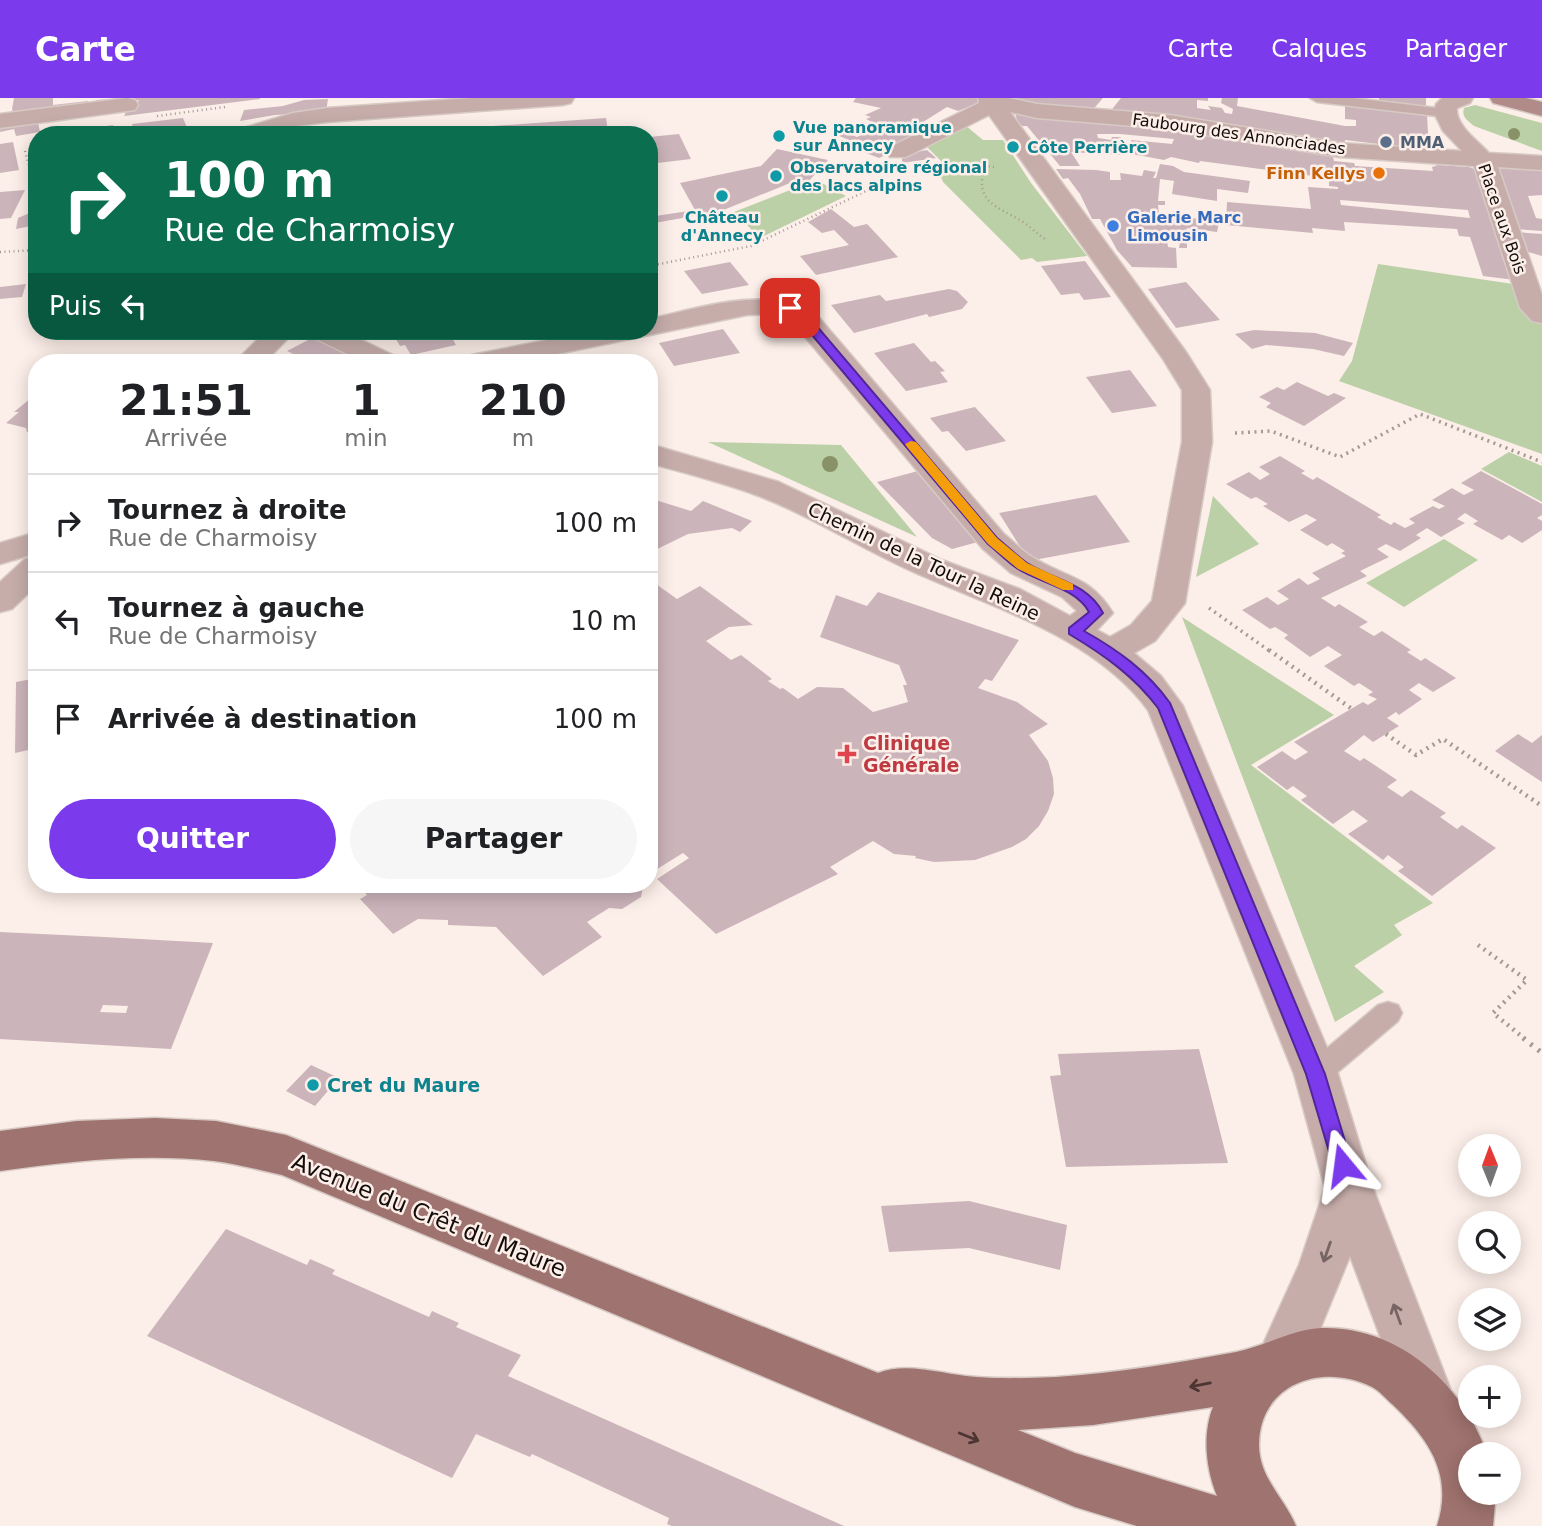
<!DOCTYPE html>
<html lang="fr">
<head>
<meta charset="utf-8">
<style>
	body { margin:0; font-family:"DejaVu Sans",sans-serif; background:#f6f6f6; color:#202124; height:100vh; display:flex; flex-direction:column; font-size:26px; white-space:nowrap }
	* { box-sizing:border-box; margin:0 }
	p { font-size:23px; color:#757577 }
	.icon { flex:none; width:38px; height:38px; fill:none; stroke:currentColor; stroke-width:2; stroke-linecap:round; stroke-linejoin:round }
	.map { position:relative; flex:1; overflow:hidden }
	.side { position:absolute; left:28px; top:256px; width:630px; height:539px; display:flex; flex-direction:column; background:#fff; border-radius:28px; box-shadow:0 4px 18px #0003 }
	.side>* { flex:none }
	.hud { position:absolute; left:28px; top:28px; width:630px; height:214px; border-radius:28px; box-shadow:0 4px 18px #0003; background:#0b6e4f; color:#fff; overflow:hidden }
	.needle { width:46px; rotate:359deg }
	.controls { position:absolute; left:1458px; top:1036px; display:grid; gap:14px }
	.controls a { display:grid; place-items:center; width:63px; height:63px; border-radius:50%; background:#fff; box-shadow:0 4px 18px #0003; font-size:35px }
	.pin { position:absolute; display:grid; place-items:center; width:60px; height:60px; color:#fff; margin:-30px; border-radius:14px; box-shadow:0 4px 10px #0006 }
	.me { position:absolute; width:77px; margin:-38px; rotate:344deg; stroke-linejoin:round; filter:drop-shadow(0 0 5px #0008) }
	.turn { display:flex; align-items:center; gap:24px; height:147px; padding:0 21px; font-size:32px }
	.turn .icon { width:91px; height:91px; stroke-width:2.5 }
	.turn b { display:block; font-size:49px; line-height:60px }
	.then { display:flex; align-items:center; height:66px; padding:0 21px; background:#0003; gap:14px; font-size:26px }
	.eta { display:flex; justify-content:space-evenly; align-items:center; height:119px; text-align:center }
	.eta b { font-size:42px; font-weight:800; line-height:49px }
	.action { display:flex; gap:14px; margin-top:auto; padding:14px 21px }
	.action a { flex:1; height:80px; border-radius:42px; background:#7c3aed; color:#fff; font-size:28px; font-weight:800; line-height:80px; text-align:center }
	.action a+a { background:#f6f6f6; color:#202124 }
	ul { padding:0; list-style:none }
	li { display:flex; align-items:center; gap:21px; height:98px; padding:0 21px; border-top:2px solid #e0e0e0 }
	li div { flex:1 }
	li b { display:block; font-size:26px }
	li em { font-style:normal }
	header { display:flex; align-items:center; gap:42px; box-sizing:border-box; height:98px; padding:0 35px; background:#7c3aed; color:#fff }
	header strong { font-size:33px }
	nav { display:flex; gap:38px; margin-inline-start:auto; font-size:24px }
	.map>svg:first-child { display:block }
</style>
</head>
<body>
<header>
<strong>Carte</strong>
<nav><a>Carte</a><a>Calques</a><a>Partager</a></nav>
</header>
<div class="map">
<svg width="1542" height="1428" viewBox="0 0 1542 1428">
	<rect width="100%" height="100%" fill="#fceee8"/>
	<path fill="#bbd0a7" d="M1475 7 1542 25V53L1474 28C1468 23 1461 19 1464 10Z
		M965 27 983 42H1003L1031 85 1087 158 1037 164 1032 160 1021 162 943 84 937 69 944 66 926 48Z
		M816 82 846 98 760 140 734 114Z
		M1378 166 1513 186 1522 214 1542 216V356L1339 283 1352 263Z
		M708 344 841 347 917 439Z
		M1509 354 1542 368V404L1481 371Z
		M1213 398 1259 446 1196 479Z
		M1444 441 1478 462 1404 509 1366 485Z
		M1182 519 1334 617 1251 667 1433 805 1394 827 1402 837 1354 868 1384 894 1335 924Z"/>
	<path fill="#ccb4bb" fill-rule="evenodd" d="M14 0H53V7L88 3V11L14 19 12 11Z
		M126 0H260V1L124 18 129 8 137 6 139 2 116 9 94 10 96 2Z
		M856 0H991L958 13 947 9 923 24 934 27 883 53 889 56 879 60 845 47 852 43 839 38 844 34 857 39 881 28 866 21 871 19 865 17 881 10 853 4Z
		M1003 0H1103L1090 15Z
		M1121 0H1208V3L1197 2V10L1211 12 1208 8 1222 10 1225 15 1232 16 1233 11 1221 5 1222 0H1238L1237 8 1345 28H1356V22L1345 21V7L1427 17 1429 52 1345 42 1344 48 1109 15Z
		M1379 0H1426V9L1379 4Z
		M328 1 326 14 275 17 240 23 244 12 283 8 304 2Z
		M1015 14 1175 28 1174 33 1332 55 1334 63 1354 65 1355 68 1433 73 1432 69 1438 67 1469 69 1477 72 1515 182 1483 178 1470 139 1459 138 1457 131 1344 124 1345 133 1312 130 1313 135 1226 127 1227 104 1311 111 1308 89 1338 91V89L1329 88V80L1200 63 1199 65 1171 59 1164 62 1132 56 1131 42 1172 46 1174 41 1120 36H1097L1098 40 1111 42 1112 39H1121L1122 57 1071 54 1080 68H1060L1027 28H1022L1017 23ZM1340 102 1468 112 1470 120 1341 107Z
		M37 20 40 34 16 38 14 31 0 34V27Z
		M183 20 190 37H135L132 26Z
		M606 20 608 33 574 37H464L479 29Z
		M113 27 116 37H88L87 31Z
		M679 36 691 61 649 66V39Z
		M13 44 19 72 0 75V46Z
		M777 51 828 62 807 85 795 83 721 113 649 126V119L695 112 680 85 761 68Z
		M927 52 936 60 902 65V57Z
		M1160 66 1173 68 1184 74 1250 83 1248 95 1217 91V103L1172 96 1174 83 1160 81 1158 103H1165V107H1158L1160 125 1171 126 1172 117 1219 124 1217 134 1187 130V150H1179L1180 143 1167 142 1168 149 1176 150 1177 170 1132 169 1117 152 1100 121H1092L1080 96 1068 80 1063 81 1056 71 1096 72 1110 74V82H1121L1120 75 1142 78 1144 72 1156 74 1153 80H1156Z
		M1495 70 1542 73V97L1528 98 1536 120 1542 121V133L1515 131Z
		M25 92 11 120 0 121V94Z
		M831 111 854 129 867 126 898 159 816 177 800 158 849 147 834 132 822 135 808 124Z
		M32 114 36 127 16 131 18 120Z
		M1515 134 1542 136V158L1521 152Z
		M1085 163 1111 199 1084 202 1079 195 1061 197 1041 168Z
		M730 164 749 187 702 196 684 173Z
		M1186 184 1220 222 1176 230 1148 191Z
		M26 186 22 199 0 201V189Z
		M949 191 957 193 968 204 962 211 929 219 927 216 854 235 831 207 880 197 886 203Z
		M723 231 740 255 674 268 659 245Z
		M1254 232 1315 235 1353 245 1344 258 1313 251 1266 247 1252 251 1235 236Z
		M391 233H453L455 236H450L456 247 411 257 405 247 400 248Z
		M312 240 362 264H310L287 253Z
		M914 245 931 264 935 263 945 273 940 274 948 284 906 293 874 255Z
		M578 256 581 261 598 258 602 264H566L563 259Z
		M1130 272 1157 308 1112 315 1086 279Z
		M1297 284 1328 298 1334 295 1346 300 1304 328 1266 309 1271 305 1259 299 1277 289 1284 292Z
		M37 299V336L27 334 26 330 6 325 19 314H14L31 300Z
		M975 309 1006 343 966 353 948 333 942 334 930 320Z
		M1280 358 1305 373 1301 375 1313 382 1317 379 1381 417 1377 419 1391 427 1394 424 1405 430 1415 425 1409 421 1433 408 1439 411 1445 408 1432 402 1452 390 1464 397 1474 392 1461 385 1481 373 1542 406V417L1537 420 1542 423V432L1522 445 1509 437 1502 442 1473 426 1478 423 1465 415 1457 421 1465 425 1441 439 1427 430 1416 437 1421 440 1400 453 1386 446 1377 451 1389 459 1360 473 1367 478 1321 500 1335 509 1339 506 1368 524 1359 529 1374 538 1382 533 1411 552 1407 554 1421 563 1425 560 1456 580 1433 594 1419 585 1409 592 1422 601 1399 617 1396 614 1387 620 1399 628 1373 644 1364 637 1344 653 1360 663 1364 660 1397 682 1387 689 1402 699 1411 692 1446 715 1440 719 1457 731 1462 727 1496 750 1432 798 1398 773 1404 769 1388 757 1383 762 1348 736 1368 723 1353 712 1333 726 1301 702 1307 698 1293 688 1287 692 1257 669 1282 653 1295 662 1308 654 1294 644 1363 604 1368 607 1377 601 1368 597 1373 594 1359 585 1354 588 1324 568 1342 557 1328 548 1310 559 1284 540 1288 537 1275 529 1270 531 1242 512 1267 499 1278 507 1289 501 1277 493 1299 480 1308 487 1320 481 1312 475 1346 458 1341 455 1345 453 1332 445 1327 448 1300 432 1317 422 1306 416 1289 424 1263 408 1268 406 1256 399 1251 401 1226 386 1249 374 1260 382 1270 376 1259 369Z
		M918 373 978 444 952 451 932 440 877 384Z
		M1096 397 1130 444 1029 463 999 415Z
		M649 400 691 413 703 403 752 423 740 434 732 430 688 436 649 455Z
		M656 486 677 501 700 488 753 527 729 529 706 543 731 562 741 557 772 581 768 583 780 591 783 590 798 601 817 589 843 590 873 614 908 604 903 587H907L899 567 820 539 836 497 867 508 878 494 1019 542 992 583 985 581 978 590 1017 604 1048 626 1029 637 1048 663 1053 680 1054 696 1048 713 1039 728 1026 741 1012 749 975 762 934 764 915 760 916 758 894 756 873 743 830 769 838 776 716 836 657 781 689 760 683 755 649 776V490Z
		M37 580V650L15 655 16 584Z
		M1518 636 1532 645 1542 637V684L1495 653Z
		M357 786H640L643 788 641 799 622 811 609 810 587 824 602 839 543 878 496 829 448 827V822L418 821 393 836 360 801 367 797Z
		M0 834 104 839 213 845 171 951 0 941ZM103 907 128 908 126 915 100 914Z
		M1199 951 1228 1065 1066 1069 1050 978 1061 977 1058 956Z
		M311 967 339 980 315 1008 286 993Z
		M969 1103 1067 1127 1060 1172 969 1150 889 1154 881 1108Z
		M226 1131 307 1167 310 1161 335 1172 332 1176 429 1219 432 1213 459 1225 456 1229 521 1257 508 1278 844 1428H672L667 1426 669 1420 532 1356 530 1359 476 1336 452 1380 147 1238Z"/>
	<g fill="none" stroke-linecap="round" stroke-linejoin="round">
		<defs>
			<path id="lane" d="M1310 0H1353L1445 11 1452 15 1445 19 1317 4Z
				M1388 904 1398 907 1402 915 1398 923 1326 984 1316 988 1306 984 1302 976 1306 968 1378 907Z"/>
			<path id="street" d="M127 0 135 2 138 7 135 12 0 30V16Z
				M471 0H574L571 5 563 7 327 24 296 28 269 37H234L237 32 293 15 327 10Z
				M978 0H1009L1037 6 1170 17 1340 45 1462 53 1443 33 1434 15 1436 6 1442 0H1473L1470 5 1457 10C1455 27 1478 43 1489 55L1542 58V72L1498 69 1542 197V225L1532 223 1520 210 1474 68 1340 59 1170 31 1037 20 1010 14 1186 254 1210 292 1212 344 1185 505 1155 543 1134 555 1161 578 1183 608 1338 976 1373 1090 1455 1303 1447 1321 1429 1329 1411 1321 1350 1158 1300 1280 1282 1287 1264 1280 1256 1262 1299 1167 1325 1090 1294 976 1148 612C1095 540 997 511 918 476 863 452 812 418 756 397 721 384 685 375 649 365V346L779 384 942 462 1020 491 1070 518 1077 513 1062 499 1011 475 982 450 790 221 767 216 747 217 518 264H463L467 258 477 256 593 233H649V221C703 209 755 191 810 209L1004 436C1014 444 1023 454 1034 460 1068 481 1089 477 1113 515L1097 532 1110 539 1131 527 1152 503 1182 344V292L1163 261 989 17 906 59H890L886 54 890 49 979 5Z
				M266 233H295L265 264H235Z
				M308 233H343L395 258 399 264H364L312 239Z
				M37 434V455L0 466V445Z
				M37 458V487L12 511 0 514V484L25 461Z"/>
			<path id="secondary" d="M1490 0H1526L1542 4V18L1493 5Z"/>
			<path id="primary" d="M155 1020 216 1023 286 1037 878 1275C908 1263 944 1277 977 1279 1003 1281 1030 1280 1056 1279 1117 1275 1177 1265 1236 1254 1265 1248 1293 1231 1322 1230 1400 1228 1464 1288 1487 1356H1470V1395H1496L1493 1428H1437C1454 1376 1428 1340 1392 1306 1386 1301 1380 1293 1372 1289 1322 1264 1259 1286 1259 1347 1259 1380 1284 1399 1296 1428H1137L1075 1409 282 1077C259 1072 237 1066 214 1063 143 1055 70 1063 0 1073V1033L77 1023ZM1213 1309C1202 1337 1206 1371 1217 1398L1075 1355 1018 1332 1093 1327Z"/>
		</defs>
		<use href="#lane" stroke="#d7cac4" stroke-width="3"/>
		<use href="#street" stroke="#d7cac4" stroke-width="3"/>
		<use href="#secondary" stroke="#d7cac4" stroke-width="3"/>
		<use href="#primary" stroke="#d7cac4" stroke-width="3"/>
		<path stroke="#a59994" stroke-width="2.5" stroke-dasharray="1 3.5" stroke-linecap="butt" d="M157 18 225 9
			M25 53 37 96
			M994 69 985 68C973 105 998 108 1023 124 1031 129 1037 136 1045 141
			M0 154 37 152
			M649 168 751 148 883 85 885 80"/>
		<path stroke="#a59994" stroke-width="3.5" stroke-dasharray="2 4.5" stroke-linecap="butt" d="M1235 335 1271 333 1340 359 1420 316 1542 364
			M1209 510 1271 554"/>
		<path stroke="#a59994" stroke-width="4.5" stroke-dasharray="2 5" stroke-linecap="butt" d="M1269 552 1352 611
			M1386 636 1416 657 1443 641 1542 708
			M1478 847 1527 882 1493 915 1525 941"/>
		<path stroke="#a59994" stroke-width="5" stroke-dasharray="2.5 7" stroke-linecap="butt" d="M1523 940 1542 955"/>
		<use href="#lane" fill="#c6adaa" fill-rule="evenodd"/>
		<use href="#street" fill="#c6adaa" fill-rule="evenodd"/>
		<use href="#secondary" fill="#b08b88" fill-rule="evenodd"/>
		<use href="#primary" fill="#9f736f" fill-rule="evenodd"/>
	</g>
	<g fill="#899168">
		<circle cx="1514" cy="36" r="6"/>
		<circle cx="830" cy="366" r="8"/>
	</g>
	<defs><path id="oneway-shaft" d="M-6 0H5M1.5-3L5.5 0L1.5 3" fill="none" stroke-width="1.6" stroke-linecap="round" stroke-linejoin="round" transform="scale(1.75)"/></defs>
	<g stroke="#766562">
		<use href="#oneway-shaft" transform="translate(1327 1154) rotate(109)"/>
		<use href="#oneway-shaft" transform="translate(1397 1216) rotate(-110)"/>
	</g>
	<g stroke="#4c3532">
		<use href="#oneway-shaft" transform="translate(1200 1287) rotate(169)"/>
		<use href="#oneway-shaft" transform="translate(969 1339) rotate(22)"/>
	</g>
	<path fill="#7c3aed" stroke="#51269a" stroke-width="2" d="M790 206 804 213 997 440C1007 448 1017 458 1027 465 1054 482 1088 485 1103 515L1084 533C1118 552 1147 573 1170 605L1325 976 1352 1067 1349 1073 1343 1076 1336 1073 1333 1067 1306 976 1158 610C1134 578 1104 557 1069 536V530L1089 514C1076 490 1040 485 1018 471 1007 464 998 454 988 446L796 218 786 212V207Z"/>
	<path fill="#f59e0b" d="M911 343 916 344 997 440 1027 465 1073 486V492H1063L1018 471 988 446 907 349 905 346Z"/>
	<g fill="#0f9aa8" stroke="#fceee8" stroke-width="2.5">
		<circle cx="779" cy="38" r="7"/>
		<circle cx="1013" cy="49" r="7"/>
		<circle cx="776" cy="78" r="7"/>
		<circle cx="722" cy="98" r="7"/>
		<circle cx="313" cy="987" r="7"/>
	</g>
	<circle fill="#5c6f8a" stroke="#fceee8" stroke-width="2.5" cx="1386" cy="44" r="7"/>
	<circle fill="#e8710a" stroke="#fceee8" stroke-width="2.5" cx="1379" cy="75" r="7"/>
	<circle fill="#3f7fe0" stroke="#fceee8" stroke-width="2.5" cx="1113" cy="128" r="7"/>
	<path fill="#e0444e" stroke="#fceee8" stroke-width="2.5" d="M843.5 645.5h7v7h7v7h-7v7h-7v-7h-7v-7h7z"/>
	<g text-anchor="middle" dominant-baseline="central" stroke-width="5" stroke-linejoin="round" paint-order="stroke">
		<g font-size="16" font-weight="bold" fill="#0d838f" stroke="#fceee8" text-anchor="start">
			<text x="793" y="29">Vue panoramique<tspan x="793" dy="18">sur Annecy</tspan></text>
			<text x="1027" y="49">Côte Perrière</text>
			<text x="790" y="69">Observatoire régional<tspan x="790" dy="18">des lacs alpins</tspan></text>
			<text x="722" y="119" text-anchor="middle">Château<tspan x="722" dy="18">d'Annecy</tspan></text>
		</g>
		<g font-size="16" fill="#140c09" stroke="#fceee8">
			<text transform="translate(1239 36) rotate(8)">Faubourg des Annonciades</text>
			<text transform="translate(1502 121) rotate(71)">Place aux Bois</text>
		</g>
		<g font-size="16" font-weight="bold" fill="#4e5e75" stroke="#fceee8" text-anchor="start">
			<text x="1400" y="44">MMA</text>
		</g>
		<g font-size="16" font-weight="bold" fill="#c56008" stroke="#fceee8" text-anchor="end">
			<text x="1365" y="75">Finn Kellys</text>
		</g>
		<g font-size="16" font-weight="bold" fill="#366cbe" stroke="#fceee8" text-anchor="start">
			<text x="1127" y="119">Galerie Marc<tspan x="1127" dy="18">Limousin</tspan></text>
		</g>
		<g font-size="19" fill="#140c09" stroke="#fceee8">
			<text transform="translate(924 463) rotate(25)">Chemin de la Tour la Reine</text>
		</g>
		<g font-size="19" font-weight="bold" fill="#be3a42" stroke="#fceee8" text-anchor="start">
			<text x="863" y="645">Clinique<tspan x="863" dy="22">Générale</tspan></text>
		</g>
		<g font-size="19" font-weight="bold" fill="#0d838f" stroke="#fceee8" text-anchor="start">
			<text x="327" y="987">Cret du Maure</text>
		</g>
		<g font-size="23" fill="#140c09" stroke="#fceee8">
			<text transform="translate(429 1117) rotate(22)">Avenue du Crêt du Maure</text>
		</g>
	</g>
</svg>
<div class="controls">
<a><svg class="needle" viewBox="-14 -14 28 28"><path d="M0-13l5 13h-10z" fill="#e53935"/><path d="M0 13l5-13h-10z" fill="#757577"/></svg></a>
<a><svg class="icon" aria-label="search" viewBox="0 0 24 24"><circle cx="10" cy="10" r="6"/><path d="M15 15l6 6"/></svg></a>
<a><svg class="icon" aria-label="layers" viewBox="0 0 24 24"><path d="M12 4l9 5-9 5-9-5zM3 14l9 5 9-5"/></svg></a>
<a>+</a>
<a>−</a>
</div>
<div class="pin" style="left:790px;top:210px;background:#d93025"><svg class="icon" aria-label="arrive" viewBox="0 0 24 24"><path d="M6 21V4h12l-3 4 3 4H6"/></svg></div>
<svg class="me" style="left:1343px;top:1067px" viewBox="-20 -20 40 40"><path d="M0-17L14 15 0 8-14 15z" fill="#7c3aed" stroke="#fff" stroke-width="4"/></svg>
<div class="hud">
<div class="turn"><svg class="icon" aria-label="right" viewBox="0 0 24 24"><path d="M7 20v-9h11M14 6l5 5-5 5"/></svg><div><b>100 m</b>Rue de Charmoisy</div></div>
<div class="then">Puis<svg class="icon" aria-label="left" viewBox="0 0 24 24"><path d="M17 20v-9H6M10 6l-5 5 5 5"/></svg></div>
</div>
<section class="side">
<div class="eta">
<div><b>21:51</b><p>Arrivée</p></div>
<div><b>1</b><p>min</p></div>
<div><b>210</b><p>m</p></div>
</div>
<ul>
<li><svg class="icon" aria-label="right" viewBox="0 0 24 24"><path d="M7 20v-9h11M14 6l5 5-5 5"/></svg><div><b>Tournez à droite</b><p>Rue de Charmoisy</p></div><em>100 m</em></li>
<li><svg class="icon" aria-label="left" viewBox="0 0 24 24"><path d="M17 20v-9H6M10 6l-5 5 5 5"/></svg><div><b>Tournez à gauche</b><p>Rue de Charmoisy</p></div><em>10 m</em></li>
<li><svg class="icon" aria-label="arrive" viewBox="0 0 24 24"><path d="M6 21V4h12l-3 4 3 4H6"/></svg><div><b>Arrivée à destination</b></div><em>100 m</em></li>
</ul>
<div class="action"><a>Quitter</a><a>Partager</a></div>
</section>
</div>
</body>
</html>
